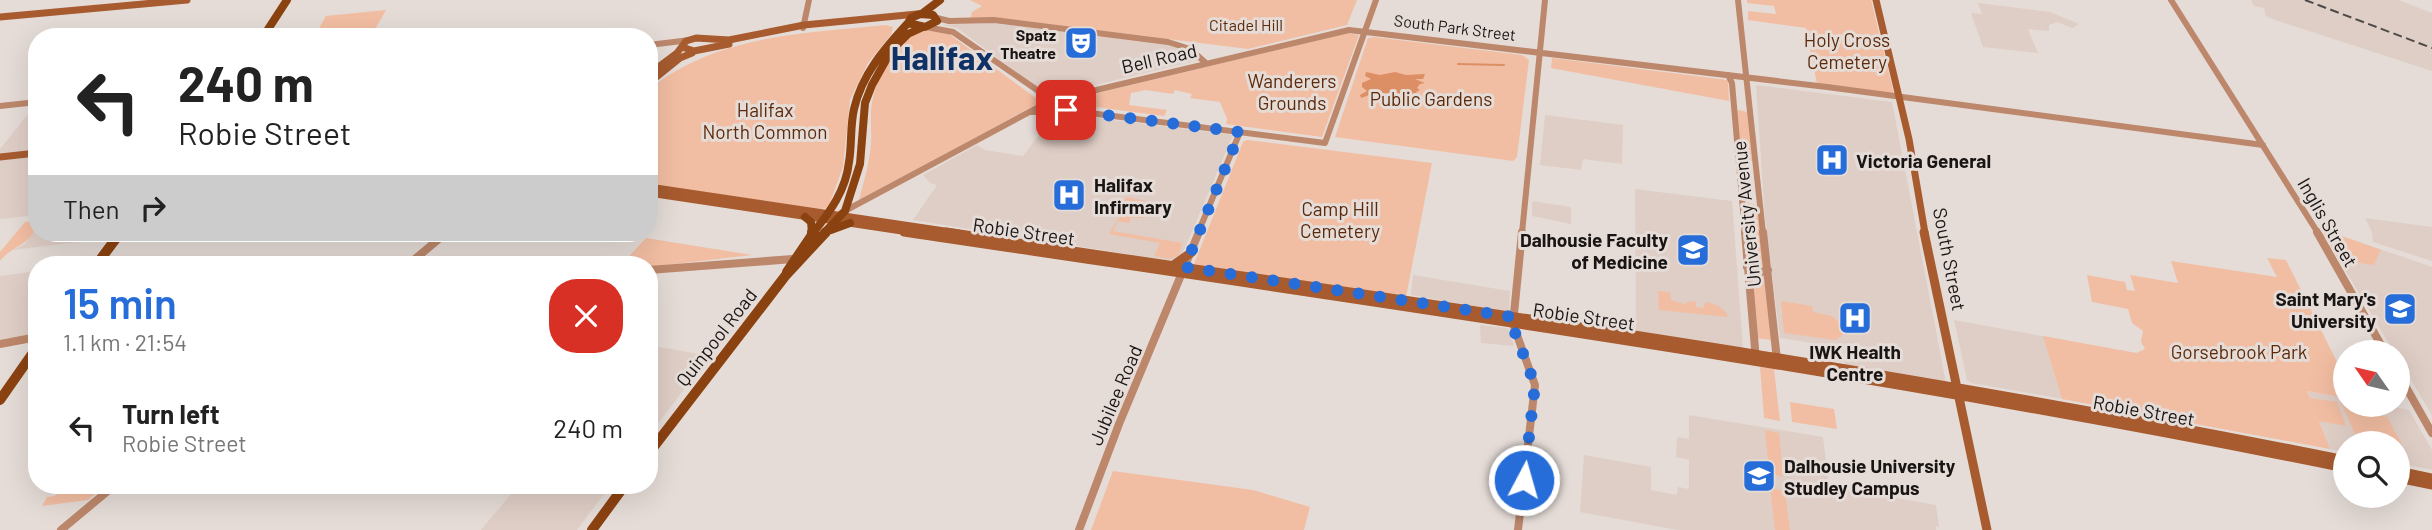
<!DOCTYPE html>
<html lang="en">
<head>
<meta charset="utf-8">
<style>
	body { margin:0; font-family:Barlow,sans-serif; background:#f6f6f6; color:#222; height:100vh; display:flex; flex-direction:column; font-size:26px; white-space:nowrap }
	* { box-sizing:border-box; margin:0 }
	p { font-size:23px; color:#767676 }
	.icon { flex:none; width:38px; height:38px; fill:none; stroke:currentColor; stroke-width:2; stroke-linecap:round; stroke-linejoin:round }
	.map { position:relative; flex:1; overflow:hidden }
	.sheet { position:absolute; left:28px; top:256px; width:630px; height:238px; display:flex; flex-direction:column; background:#fff; border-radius:28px; box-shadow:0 7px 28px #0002 }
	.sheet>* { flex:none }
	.top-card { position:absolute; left:28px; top:28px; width:630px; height:214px; border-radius:28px; box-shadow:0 7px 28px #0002; background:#fff; color:#222; overflow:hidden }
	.needle { width:46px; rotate:304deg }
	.controls { position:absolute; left:2333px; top:340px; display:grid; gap:14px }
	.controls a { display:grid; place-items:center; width:77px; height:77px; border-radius:50%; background:#fff; box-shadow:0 7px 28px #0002; font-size:35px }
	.pin { position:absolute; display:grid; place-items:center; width:60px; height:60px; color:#fff; margin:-30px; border-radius:14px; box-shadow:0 4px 10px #0006 }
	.me { position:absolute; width:77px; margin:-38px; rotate:6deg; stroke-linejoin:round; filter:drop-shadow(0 0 5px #0008) }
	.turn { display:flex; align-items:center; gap:24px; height:147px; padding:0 35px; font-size:32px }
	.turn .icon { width:91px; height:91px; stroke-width:2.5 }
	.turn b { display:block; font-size:49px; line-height:60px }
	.then { display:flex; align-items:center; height:66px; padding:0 35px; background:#0003; gap:14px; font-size:26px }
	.round { display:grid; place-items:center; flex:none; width:74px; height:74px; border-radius:28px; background:#f6f6f6 }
	.head { display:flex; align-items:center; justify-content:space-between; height:119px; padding:0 35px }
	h1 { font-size:42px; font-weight:600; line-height:52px; color:#266dd9 }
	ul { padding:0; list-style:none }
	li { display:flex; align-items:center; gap:21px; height:105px; padding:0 35px }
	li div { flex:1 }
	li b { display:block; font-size:26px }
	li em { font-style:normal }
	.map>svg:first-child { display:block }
</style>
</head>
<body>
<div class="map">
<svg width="2432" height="530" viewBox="0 0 2432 530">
	<rect width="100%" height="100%" fill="#e5dcd7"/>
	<path fill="#dfcec6" d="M2251 0H2398L2432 13V71L2275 20 2266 16 2264 8 2254 6Z
		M1978 3 2050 12 2079 24 2072 28 2057 22 2049 25V31L2028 29 2038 53 1983 47 1971 13 1982 14Z
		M984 22 1167 45 1189 52 1199 60 1049 96 957 28 943 25Z
		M1756 85 1892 102 1946 383 1845 367 1843 351 1838 347 1780 338 1765 218Z
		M37 103V153L0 157V149Z
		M1056 113 1233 135 1181 257 1171 261 913 220 937 185 930 183 923 175 977 145 985 150 1023 156Z
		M1545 115 1623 125 1622 164 1583 159 1581 170 1540 165Z
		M37 157V215L0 219V160Z
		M1635 189 1732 201 1743 348 1636 331Z
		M1532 201 1571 207V224L1532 216Z
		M2365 218 2432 227V261L2373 242 2372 232Z
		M37 227V233H90L85 241 13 250 25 244Z
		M2325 230 2432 267V415L2398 358V352H2394L2322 231Z
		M37 271V335L0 343V276Z
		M1413 275 1510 291 1509 312 1411 295Z
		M1954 320 2147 355 2171 418 1972 383 1967 380Z
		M1480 325 1508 328 1514 346 1481 343Z
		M649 345 710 356 649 435Z
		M2307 391 2345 398V404H2379L2409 410 2432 450V470L2398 463V443H2345V452L2330 449Z
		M1689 415 1823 437 1829 486 1936 505 1939 527 1936 526V530H1678L1580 512 1584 455 1651 467V490L1677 495 1678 487 1689 489V460L1676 457 1677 437 1689 439Z
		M508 485H611L577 530H481L516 488Z"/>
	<path fill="#f2bea3" d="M970 0H1357L1347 25 1248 49 992 17 970 19 972 12 982 6Z
		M1747 0H1871L1894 94 1817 84 1806 28 1748 20V11L1776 14 1774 6 1747 3Z
		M386 10 374 31 314 37 326 16Z
		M886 25 893 27 891 35 868 63 850 100 843 167 828 208 821 209 649 184V89C720 34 801 34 886 25Z
		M922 30 945 31 1041 102 859 200C864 181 870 162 871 142 872 127 869 113 873 98 878 74 899 40 922 30Z
		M1347 33 1359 35 1322 137 1226 124 1227 119 1220 102 1190 98 1192 94 1175 90 1173 94 1146 90 1131 93 1129 105 1167 110 1164 116 1066 103 1069 100Z
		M1374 37 1522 55 1529 60 1517 157 1513 161 1335 137 1368 38Z
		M1552 58 1728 80 1729 101 1551 68Z
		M1739 110 1747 112 1752 161 1741 159 1736 111Z
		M1247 140 1432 163 1406 297 1194 264 1243 142Z
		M1126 197 1146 201 1145 205H1149L1143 218H1131L1129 223 1118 221 1113 231 1182 243 1179 255 1170 259 1154 256 1160 243 1109 234 1121 214 1118 212Z
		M1747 202 1758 206 1764 270 1751 268Z
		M37 220C37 243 11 246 0 261V252L25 222Z
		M2325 230 2381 250 2374 265 2339 260 2322 231Z
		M646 238 752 255 649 267V264H622Z
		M2267 258 2286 260 2340 368 2345 369V398L2307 391 2310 398 2337 402 2346 426 2319 421 2330 449 2062 399 2043 336 2136 353 2145 349 2141 342 2143 331 2132 323 2128 309 2092 302 2087 275 2125 282 2127 290 2135 291 2130 275 2178 283 2171 261 2277 277Z
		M1751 272 1765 274 1771 340 1756 338Z
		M1658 291 1670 292 1671 300 1685 304 1688 301 1696 302V307L1704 308 1705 302C1715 304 1725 307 1728 317L1659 310Z
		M1781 301 1812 306 1813 312 1832 316 1840 323 1842 336 1835 340 1784 333Z
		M1760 367 1774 369 1780 421 1764 418Z
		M2340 400 2345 401V404H2359L2364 413 2387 417 2402 444 2355 434Z
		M1790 402 1834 409 1837 429 1792 422Z
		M1765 430 1779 433 1783 477 1769 473Z
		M1113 471 1253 490 1310 507 1304 530H1091Z
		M90 485H107L88 500 42 506 47 497 55 496 60 489Z
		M1770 488 1785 491 1790 530H1775Z"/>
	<path fill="#dc8f65" d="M1366 72 1380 75 1395 72 1406 75 1425 74 1423 79H1415L1425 83 1420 84 1417 88 1420 90 1416 92 1421 98 1413 102 1393 97 1386 100 1372 94 1361 98 1360 95 1367 91 1362 87V83L1371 79 1365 76Z"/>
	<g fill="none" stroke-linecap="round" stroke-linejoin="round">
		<path stroke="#dc8f65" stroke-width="2" d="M1458 64 1504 65"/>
		<path stroke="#bc876b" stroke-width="6" d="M1738 0 1763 233
			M2171 0 2318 233
			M937 18 949 21 994 20 1168 42 1190 49 1206 63
			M926 27 953 32 1066 110 1325 143 1376 0
			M803 28 809 0
			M649 45 690 40
			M1728 75 1732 83 1745 233
			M0 106 37 102
			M1032 112 1062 110
			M841 213 1050 101 1349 30 1827 87 2263 145
			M1198 233 1240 132
			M1522 233 1545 0"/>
		<path stroke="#bc876b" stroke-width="8" d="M1745 232 1756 360
			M1763 232 1777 360
			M2317 232 2385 352
			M409 264 446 233
			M1747 267 1758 273 1768 270
			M649 270 793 259
			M0 344 37 337
			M2398 373 2432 433
			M61 530 115 485
			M1079 530 1119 424 1199 232
			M1518 530 1535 385 1513 324 1522 232"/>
		<path stroke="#a75b2f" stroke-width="7" d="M1876 0 1909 139 1925 233
			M0 17 187 0
			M682 47 694 51 729 44
			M649 74 677 53 686 41 696 38 729 40 804 25 917 14
			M649 83 680 58 692 53
			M0 157 37 153
			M649 187 958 233
			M649 193 915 233"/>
		<path stroke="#a75b2f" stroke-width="9" d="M904 232C1385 304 1868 371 2345 468
			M946 232C1413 302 1882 366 2345 460
			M1924 232 1987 530
			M1175 264 1192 252
			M2398 471 2432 478
			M2398 478 2432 485"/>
		<path stroke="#8b4211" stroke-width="8" d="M923 13 940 0
			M920 14 933 15 937 21 925 27 908 23 911 18Z
			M263 37 287 0
			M805 217 811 222 812 233
			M831 230 850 223
			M813 233C830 212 846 190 849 162 852 145 850 126 854 109 862 74 885 48 908 23
			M824 233 845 211 860 164 865 103 872 85 891 51 908 34 923 27"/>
		<path stroke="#8b4211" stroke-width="10" d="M812 232V235
			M97 264 120 233
			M787 272 814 232
			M0 400 37 347
			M649 453 786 275 826 232
			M592 530 625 485"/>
		<path stroke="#4e4947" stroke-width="2" stroke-dasharray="9 4.5" stroke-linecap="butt" d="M2305 0 2432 48"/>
	</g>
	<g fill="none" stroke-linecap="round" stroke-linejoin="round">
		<path stroke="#266dd9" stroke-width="12" stroke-dasharray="0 21.6" d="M1066 110 1240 132 1185 267 1513 317 1514 330 1535 385 1524 480"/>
	</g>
	<defs>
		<symbol id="theatre-square" viewBox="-11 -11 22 22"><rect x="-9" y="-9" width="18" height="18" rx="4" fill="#266dd9" stroke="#e5dcd7"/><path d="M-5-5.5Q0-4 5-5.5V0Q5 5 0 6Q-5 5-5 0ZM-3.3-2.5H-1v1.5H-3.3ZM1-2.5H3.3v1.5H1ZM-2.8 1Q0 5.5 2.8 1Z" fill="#fff"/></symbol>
		<symbol id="hospital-square" viewBox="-11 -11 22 22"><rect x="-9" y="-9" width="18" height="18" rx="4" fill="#266dd9" stroke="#e5dcd7"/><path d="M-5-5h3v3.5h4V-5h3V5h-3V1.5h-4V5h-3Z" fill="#fff"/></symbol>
		<symbol id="university-square" viewBox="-11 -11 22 22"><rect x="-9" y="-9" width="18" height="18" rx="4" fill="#266dd9" stroke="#e5dcd7"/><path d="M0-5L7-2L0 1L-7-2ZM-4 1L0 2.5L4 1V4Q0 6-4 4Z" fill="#fff"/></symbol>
	</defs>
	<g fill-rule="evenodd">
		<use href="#theatre-square" x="1062" y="24" width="38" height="38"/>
		<use href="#hospital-square" x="1813" y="141" width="38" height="38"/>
		<use href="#hospital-square" x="1050" y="176" width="38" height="38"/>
		<use href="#university-square" x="1674" y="231" width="38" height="38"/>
		<use href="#university-square" x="2381" y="290" width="38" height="38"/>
		<use href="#hospital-square" x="1836" y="299" width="38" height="38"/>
		<use href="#university-square" x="1740" y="457" width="38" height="38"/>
	</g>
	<g text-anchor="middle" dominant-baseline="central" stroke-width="6" stroke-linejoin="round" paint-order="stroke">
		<g font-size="16" fill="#5c2a0b" stroke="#e5dcd7">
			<text x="1246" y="24">Citadel Hill</text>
		</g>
		<g font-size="16" fill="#191514" stroke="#e5dcd7">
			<text transform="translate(1455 27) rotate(7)">South Park Street</text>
		</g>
		<g font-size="16" font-weight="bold" fill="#191514" stroke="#e5dcd7" text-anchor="end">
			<text x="1056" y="34">Spatz<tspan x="1056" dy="18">Theatre</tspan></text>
		</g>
		<g font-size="19" fill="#5c2a0b" stroke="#e5dcd7">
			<text x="1847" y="39">Holy Cross<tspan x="1847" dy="22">Cemetery</tspan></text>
			<text x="1292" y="80">Wanderers<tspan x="1292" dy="22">Grounds</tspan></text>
			<text x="1431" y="98">Public Gardens</text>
			<text x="765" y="109">Halifax<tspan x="765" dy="22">North Common</tspan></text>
			<text x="1340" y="208">Camp Hill<tspan x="1340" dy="22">Cemetery</tspan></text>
			<text x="2239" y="351">Gorsebrook Park</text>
		</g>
		<g font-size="19" fill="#191514" stroke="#e5dcd7">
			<text transform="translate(1159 58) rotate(-13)">Bell Road</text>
			<text transform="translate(1746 214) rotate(-96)">University Avenue</text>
			<text transform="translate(2328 222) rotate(60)">Inglis Street</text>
			<text transform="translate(1024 231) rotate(8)">Robie Street</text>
			<text transform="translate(1950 259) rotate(79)">South Street</text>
			<text transform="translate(1584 316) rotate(8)">Robie Street</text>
			<text transform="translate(716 337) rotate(-52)">Quinpool Road</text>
			<text transform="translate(1115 395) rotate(-67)">Jubilee Road</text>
			<text transform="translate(2144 410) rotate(10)">Robie Street</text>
		</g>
		<g font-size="19" font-weight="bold" fill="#191514" stroke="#e5dcd7" text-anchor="start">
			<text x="1856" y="160">Victoria General</text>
			<text x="1094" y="184">Halifax<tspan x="1094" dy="22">Infirmary</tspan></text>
			<text x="1668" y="239" text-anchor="end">Dalhousie Faculty<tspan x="1668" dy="22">of Medicine</tspan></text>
			<text x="2376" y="298" text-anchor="end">Saint Mary's<tspan x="2376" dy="22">University</tspan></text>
			<text x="1855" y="351" text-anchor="middle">IWK Health<tspan x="1855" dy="22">Centre</tspan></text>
			<text x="1784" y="465">Dalhousie University<tspan x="1784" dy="22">Studley Campus</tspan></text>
		</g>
		<g font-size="33" font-weight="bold" fill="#0f3165" stroke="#e5dcd7">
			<text x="942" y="57">Halifax</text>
		</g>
	</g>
</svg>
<div class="controls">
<a><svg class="needle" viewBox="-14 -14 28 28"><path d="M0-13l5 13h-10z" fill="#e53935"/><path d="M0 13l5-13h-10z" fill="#767676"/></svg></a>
<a><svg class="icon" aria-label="search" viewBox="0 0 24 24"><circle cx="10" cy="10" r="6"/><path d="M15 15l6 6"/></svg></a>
</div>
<div class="pin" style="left:1066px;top:110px;background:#d93025"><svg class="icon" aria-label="arrive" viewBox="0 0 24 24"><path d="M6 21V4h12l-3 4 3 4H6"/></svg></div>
<svg class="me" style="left:1524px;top:480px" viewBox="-20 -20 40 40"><circle r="17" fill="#266dd9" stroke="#fff" stroke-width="3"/><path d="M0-11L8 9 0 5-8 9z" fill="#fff"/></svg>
<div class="top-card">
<div class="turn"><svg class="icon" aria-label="left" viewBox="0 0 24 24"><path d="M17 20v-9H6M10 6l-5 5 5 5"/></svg><div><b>240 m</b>Robie Street</div></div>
<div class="then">Then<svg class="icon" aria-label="right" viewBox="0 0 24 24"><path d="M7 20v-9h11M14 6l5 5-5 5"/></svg></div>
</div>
<section class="sheet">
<div class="head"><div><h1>15 min</h1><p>1.1 km · 21:54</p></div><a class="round" style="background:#d93025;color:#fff"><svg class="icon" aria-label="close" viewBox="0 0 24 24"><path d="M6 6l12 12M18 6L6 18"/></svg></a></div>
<ul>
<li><svg class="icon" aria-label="left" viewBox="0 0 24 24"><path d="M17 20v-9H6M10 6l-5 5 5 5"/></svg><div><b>Turn left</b><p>Robie Street</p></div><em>240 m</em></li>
</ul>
</section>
</div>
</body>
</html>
